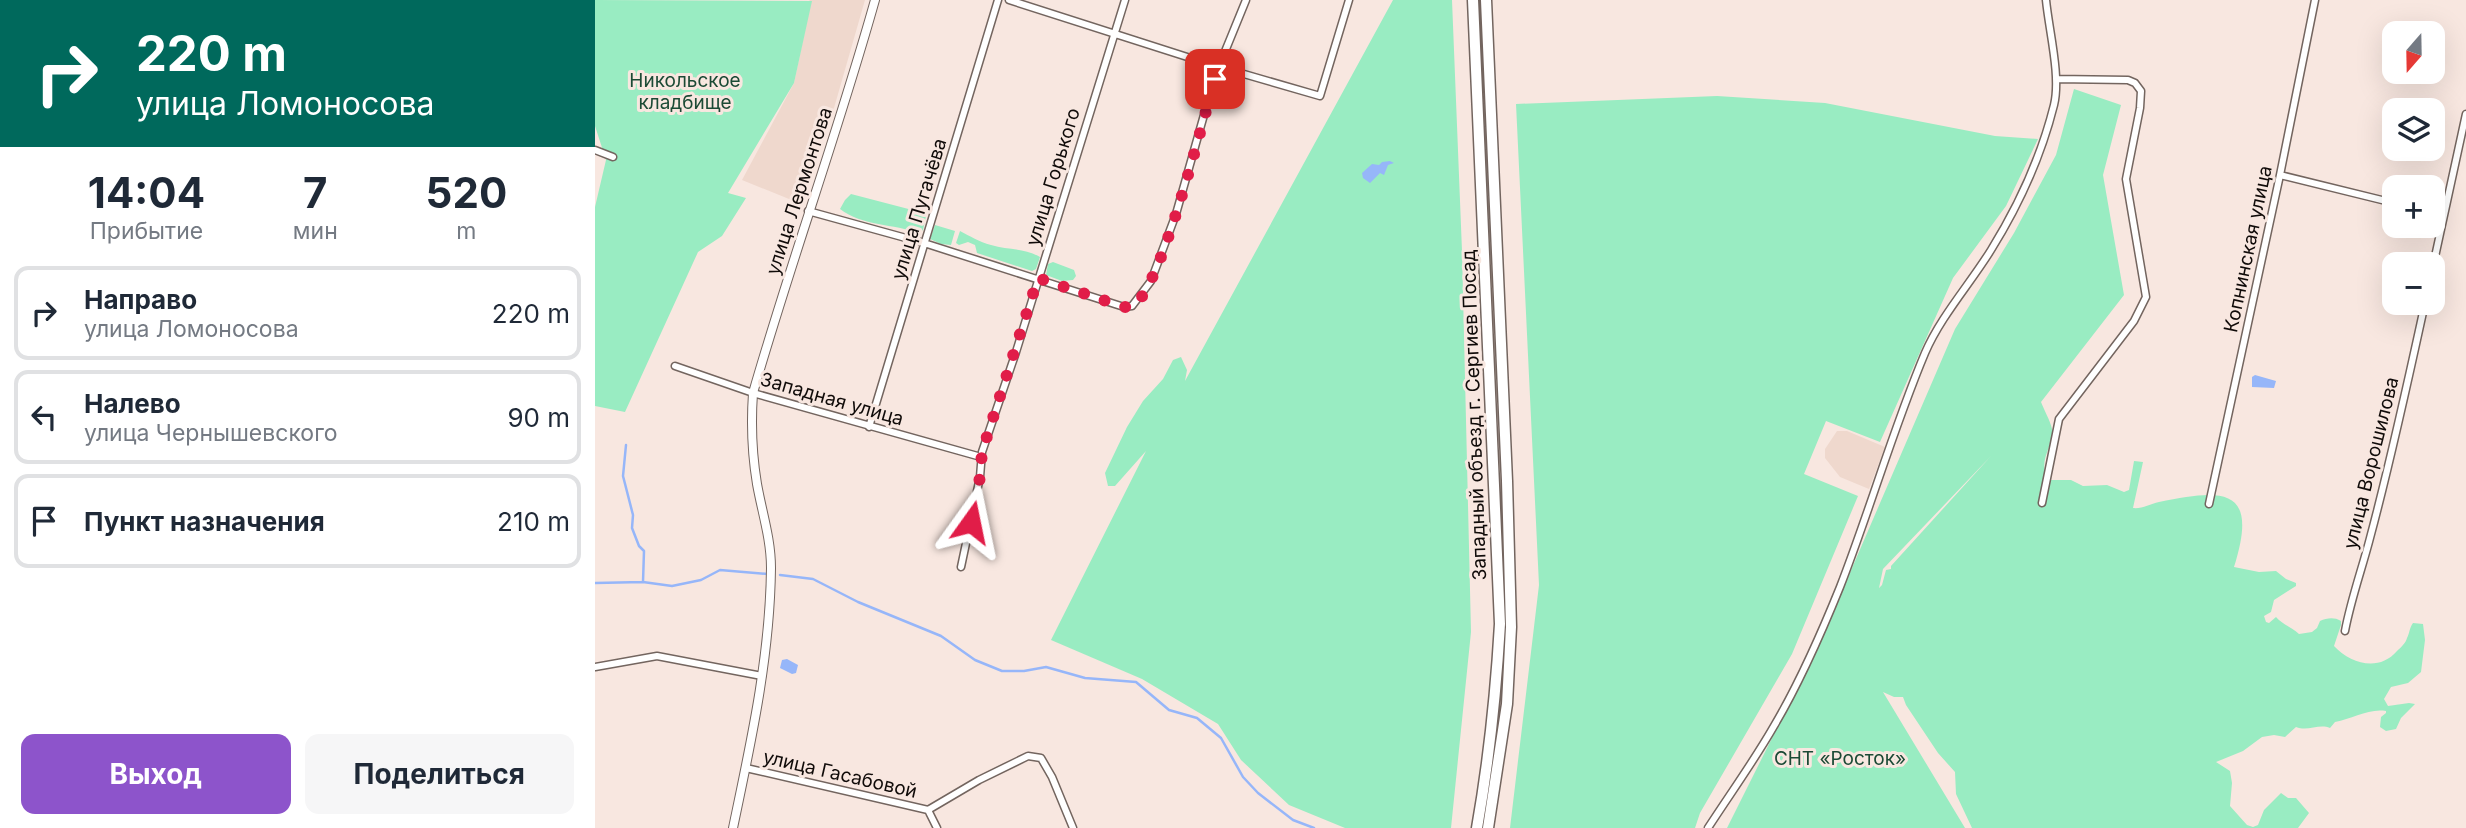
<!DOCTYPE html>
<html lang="ru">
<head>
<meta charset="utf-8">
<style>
	body { margin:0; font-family:Inter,sans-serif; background:#f6f6f7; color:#1f2937; height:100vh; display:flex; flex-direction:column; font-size:26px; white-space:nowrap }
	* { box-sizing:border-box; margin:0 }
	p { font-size:23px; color:#747a83 }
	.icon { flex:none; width:38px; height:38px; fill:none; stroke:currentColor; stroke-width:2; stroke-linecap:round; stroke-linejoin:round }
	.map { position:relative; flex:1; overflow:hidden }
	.side { display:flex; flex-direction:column; background:#fff; width:595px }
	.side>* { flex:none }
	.top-card { background:#00695c; color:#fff; overflow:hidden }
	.needle { width:46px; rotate:200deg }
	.fabs { position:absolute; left:1787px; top:21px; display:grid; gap:14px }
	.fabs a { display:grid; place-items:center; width:63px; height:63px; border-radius:14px; background:#fff; box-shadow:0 7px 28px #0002; font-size:35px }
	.pin { position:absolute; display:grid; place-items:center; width:60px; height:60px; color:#fff; margin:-30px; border-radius:14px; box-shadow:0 4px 10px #0006 }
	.me { position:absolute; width:77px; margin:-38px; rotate:12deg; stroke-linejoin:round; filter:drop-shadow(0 0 5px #0008) }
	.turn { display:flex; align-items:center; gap:24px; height:147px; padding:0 21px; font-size:32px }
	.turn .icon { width:91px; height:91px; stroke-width:2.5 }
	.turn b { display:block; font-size:49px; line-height:60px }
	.eta { display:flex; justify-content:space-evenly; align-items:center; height:119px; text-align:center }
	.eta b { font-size:42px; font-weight:700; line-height:49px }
	.primary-button { display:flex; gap:14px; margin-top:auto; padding:14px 21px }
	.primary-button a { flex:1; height:80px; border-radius:14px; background:#8d54cb; color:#fff; font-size:28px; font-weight:700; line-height:80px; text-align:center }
	.primary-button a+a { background:#f6f6f7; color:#1f2937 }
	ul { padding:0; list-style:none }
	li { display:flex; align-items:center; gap:21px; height:94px; margin:0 14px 10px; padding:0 7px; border:4px solid #e0e1e3; border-radius:14px }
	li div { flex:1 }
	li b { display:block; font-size:26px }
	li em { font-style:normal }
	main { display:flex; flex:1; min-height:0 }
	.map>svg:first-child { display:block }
</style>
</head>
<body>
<main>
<section class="side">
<div class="top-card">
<div class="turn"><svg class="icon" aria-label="right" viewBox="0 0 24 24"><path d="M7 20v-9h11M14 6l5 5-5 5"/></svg><div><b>220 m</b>улица Ломоносова</div></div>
</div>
<div class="eta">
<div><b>14:04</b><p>Прибытие</p></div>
<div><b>7</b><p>мин</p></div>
<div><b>520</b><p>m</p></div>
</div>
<ul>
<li><svg class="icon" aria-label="right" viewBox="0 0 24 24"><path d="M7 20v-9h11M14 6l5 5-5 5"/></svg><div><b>Направо</b><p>улица Ломоносова</p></div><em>220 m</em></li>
<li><svg class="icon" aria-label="left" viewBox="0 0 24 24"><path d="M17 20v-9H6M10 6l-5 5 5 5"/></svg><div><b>Налево</b><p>улица Чернышевского</p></div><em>90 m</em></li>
<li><svg class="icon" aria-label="arrive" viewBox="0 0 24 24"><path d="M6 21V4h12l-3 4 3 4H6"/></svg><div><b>Пункт назначения</b></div><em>210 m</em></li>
</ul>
<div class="primary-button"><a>Выход</a><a>Поделиться</a></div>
</section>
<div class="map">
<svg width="1871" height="828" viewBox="0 0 1871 828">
	<rect width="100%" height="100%" fill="#f8e7e0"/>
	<path fill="#efd8cd" d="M214 0H270L239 108 220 143 199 201 147 180 199 83 216 2Z
		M1242 431H1252L1290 447 1274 489 1245 477 1230 458V449Z"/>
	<path fill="#99ecc2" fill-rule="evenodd" d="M0 0 217 1 199 83 133 193 151 198 127 236 103 252 30 412 0 406V207L11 160 0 126Z
		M798 0H857L867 251 876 632 856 828H750L694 805 646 760 623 724 547 679 456 640 551 451 520 486H513L510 473 532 427 548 401 568 379 578 360 586 357 592 370 590 381Z
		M1479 89 1526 105 1508 175 1529 295 1446 402C1449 410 1455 420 1457 429 1459 446 1443 459 1452 478L1456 480H1476L1488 486 1512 485 1529 492 1534 490 1539 461 1548 462 1538 508C1547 509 1555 504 1564 502 1630 488 1664 488 1639 567L1664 572 1681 571 1691 579 1701 583V586L1679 600 1676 612 1669 616 1671 622 1674 623 1681 617C1687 624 1696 627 1704 634L1717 632 1722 628 1725 621C1732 618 1739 617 1746 621V625L1739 646C1756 664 1784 672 1802 651 1805 648 1811 643 1812 638 1815 632 1814 629 1818 623L1828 624 1830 640 1826 672 1813 683 1796 687 1789 699 1793 706 1814 703 1820 704 1806 718 1801 729 1791 731 1785 727 1786 717 1791 713V711C1774 708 1757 719 1740 722L1735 728C1724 723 1713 732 1701 727L1690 737 1679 735 1667 737 1648 751 1621 762 1635 771 1637 783 1635 806 1652 825 1658 827 1663 825 1669 810 1686 793 1693 798H1701L1714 813 1703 828H1377L1361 794 1360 772 1343 753 1311 705 1308 697H1299L1288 692 1370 828H1132L1226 640 1360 329 1419 233 1461 155ZM1396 456 1296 566V569L1291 570 1287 585 1284 588 1288 569Z
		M1122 96 1230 103 1400 136 1443 139 1411 206 1358 278 1285 442 1231 421 1209 474 1263 496 1197 654 1105 813 1100 828H915L944 585 921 104Z
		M256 194 325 212 331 216 328 230 324 233C299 224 267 226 245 209L250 200Z
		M340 225 360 231 356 245 346 244 335 239Z
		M365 231C375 236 384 242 396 245 413 250 429 248 445 257L441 269 437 271 382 253 380 245 373 242 364 245 361 243Z
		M458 262 479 270 481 276 478 280 467 281 451 275 453 264Z"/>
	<path fill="#96b6f9" d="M795 161 799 163 793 165 789 175 785 173 775 183 768 178 767 173 777 164 784 165 787 162Z
		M1660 375 1681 381 1679 388 1657 387V377Z
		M192 659 203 665 201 673 197 674 185 668 187 660Z"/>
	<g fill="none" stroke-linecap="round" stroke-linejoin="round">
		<path stroke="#96b6f9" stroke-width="2.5" d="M31 445 28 476 38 515 37 528 44 546 49 551 48 582
			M185 575 218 579 263 602 346 636 380 660 407 671H429L451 667 490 678 541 682 574 710 602 718 626 738 648 777 663 793 698 820 719 828
			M0 583 48 582 77 586 106 580 125 570 173 574"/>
		<defs>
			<path id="minor" d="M414 0 611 63 725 96 754 0
				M0 150 18 157
				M1685 175 1799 203
				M213 211 329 243 529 307 537 306 556 281 581 214 620 76 651 0
				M1838 212 1849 214
				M1838 266 1871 114
				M80 366 158 393 386 457
				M274 427 403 0
				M1447 503 1464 419 1539 321 1551 297 1531 179 1545 108 1546 91 1540 83 1533 80 1461 79
				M1614 504 1685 175 1720 0
				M366 567 385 477 387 452 421 352 530 0
				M1750 631C1756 599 1767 569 1775 538 1796 460 1813 381 1830 303
				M0 667 62 656 167 676
				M151 768 333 810
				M333 810 384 780 433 756 446 758 457 777 478 828
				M333 810 342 828
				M1113 828C1135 794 1159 761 1179 726 1205 682 1226 634 1245 587 1275 510 1298 429 1330 353 1346 316 1375 284 1396 250 1424 205 1446 157 1459 105 1466 76 1454 31 1451 0"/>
			<path id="tertiary" d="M138 828C156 742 175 657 176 568 176 539 167 512 162 484 157 454 156 422 158 393 196 261 243 132 280 0"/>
			<path id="primary" d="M878 0 905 624C901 693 894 760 882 828
				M891 0 912 481 916 627 912 704 893 828"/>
		</defs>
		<use href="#minor" stroke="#73655f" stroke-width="9"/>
		<use href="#tertiary" stroke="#73655f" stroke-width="10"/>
		<use href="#primary" stroke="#73655f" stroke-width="13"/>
		<use href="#minor" stroke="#fff" stroke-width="6"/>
		<use href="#tertiary" stroke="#fff" stroke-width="8"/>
		<use href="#primary" stroke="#fff" stroke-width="10"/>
	</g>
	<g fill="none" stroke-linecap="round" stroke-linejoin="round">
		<path stroke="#e11d48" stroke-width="12" stroke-dasharray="0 21.6" d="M376 522 385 477 387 452 443 278 529 307C533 307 536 307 539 305 567 286 608 119 620 79"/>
	</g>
	<g text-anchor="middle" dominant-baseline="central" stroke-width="6" stroke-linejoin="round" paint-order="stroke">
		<g font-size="19" fill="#1b4a35" stroke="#f8e7e0">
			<text x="90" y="80">Никольское<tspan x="90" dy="22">кладбище</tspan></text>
			<text x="1245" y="758">СНТ «Росток»</text>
		</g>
		<g font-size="19" fill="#100b09" stroke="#f8e7e0">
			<text transform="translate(458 177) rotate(-73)">улица Горького</text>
			<text transform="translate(204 191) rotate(-72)">улица Лермонтова</text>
			<text transform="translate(324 209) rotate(-73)">улица Пугачёва</text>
			<text transform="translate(1653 249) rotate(-78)">Копнинская улица</text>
			<text transform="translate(237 399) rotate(16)">Западная улица</text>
			<text transform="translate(879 415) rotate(-92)">Западный объезд г. Сергиев Посад</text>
			<text transform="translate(1776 463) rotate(-76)">улица Ворошилова</text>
			<text transform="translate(245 774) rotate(13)">улица Гасабовой</text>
		</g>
	</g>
</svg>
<div class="fabs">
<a><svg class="needle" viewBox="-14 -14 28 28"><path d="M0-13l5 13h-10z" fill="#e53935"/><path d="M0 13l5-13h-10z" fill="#747a83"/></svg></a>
<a><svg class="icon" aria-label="layers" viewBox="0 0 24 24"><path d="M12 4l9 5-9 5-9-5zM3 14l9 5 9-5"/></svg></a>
<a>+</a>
<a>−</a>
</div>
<div class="pin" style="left:620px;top:79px;background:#d93025"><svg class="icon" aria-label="arrive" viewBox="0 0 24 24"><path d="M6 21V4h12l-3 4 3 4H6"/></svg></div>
<svg class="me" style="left:376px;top:522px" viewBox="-20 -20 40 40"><path d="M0-17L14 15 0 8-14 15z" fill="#e11d48" stroke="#fff" stroke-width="4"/></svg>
</div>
</main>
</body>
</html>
